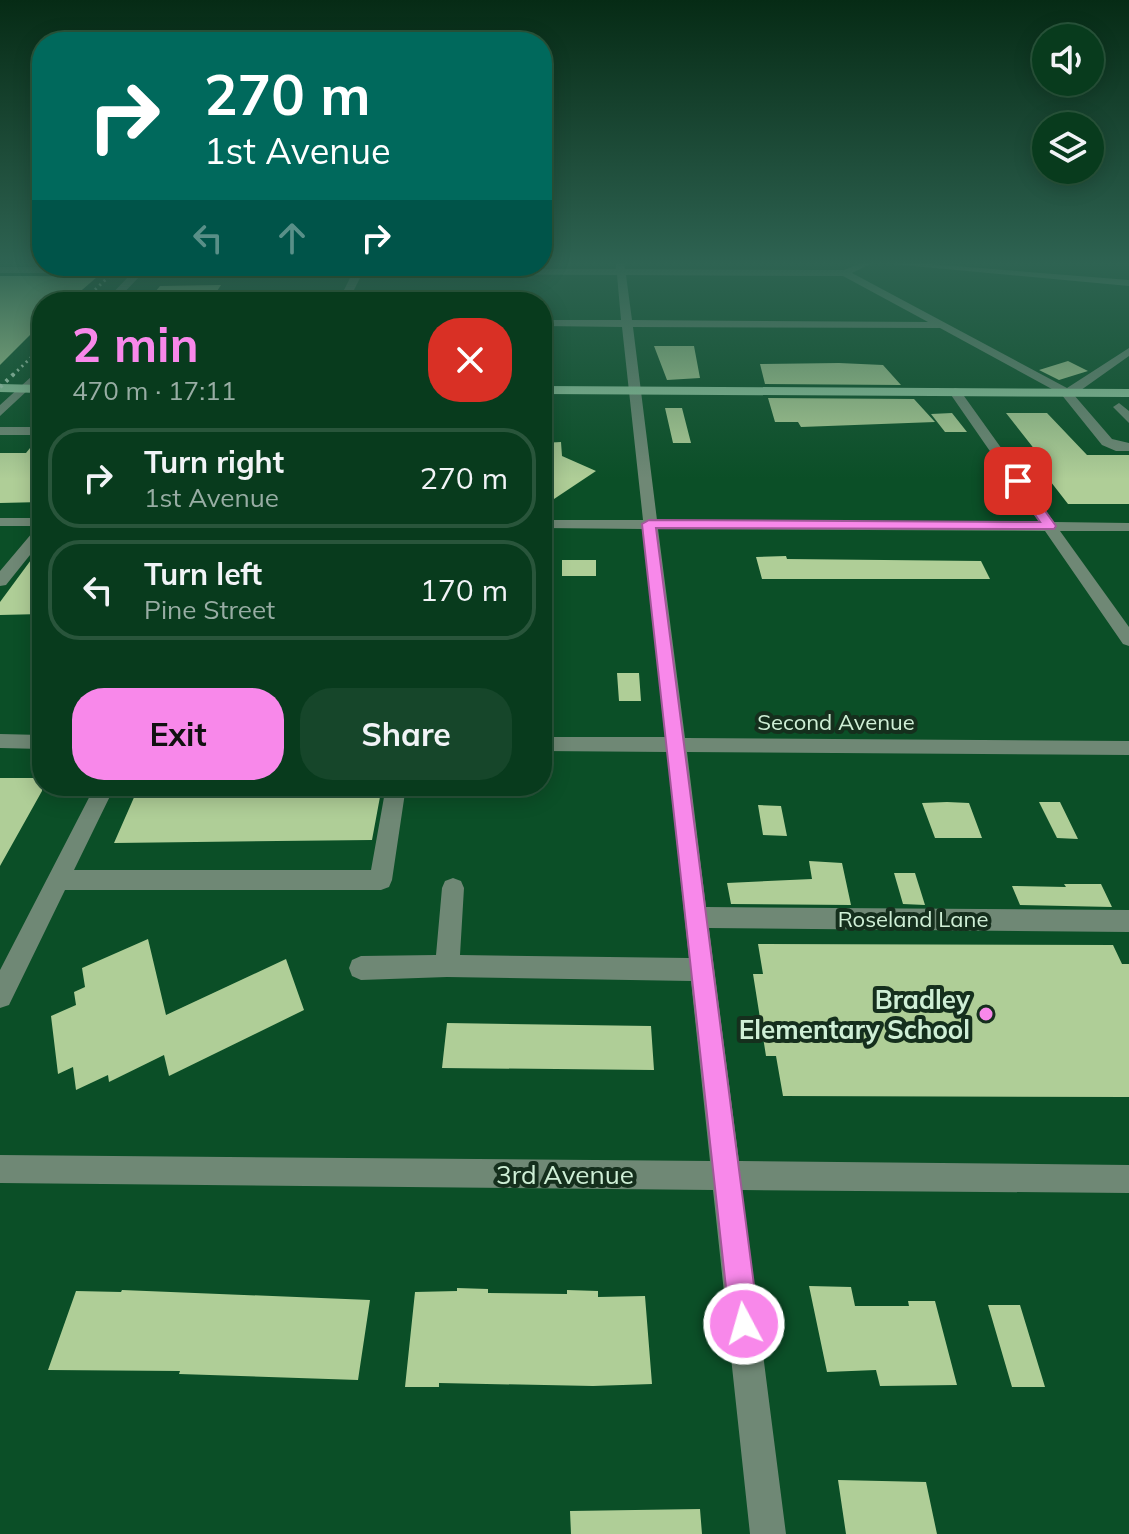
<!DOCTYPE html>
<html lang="en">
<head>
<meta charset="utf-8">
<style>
	body { margin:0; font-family:Mulish,sans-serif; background:#16462a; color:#f1f3f6; height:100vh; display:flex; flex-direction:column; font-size:30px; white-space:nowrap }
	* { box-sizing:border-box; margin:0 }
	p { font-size:26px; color:#98ada4 }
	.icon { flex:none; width:44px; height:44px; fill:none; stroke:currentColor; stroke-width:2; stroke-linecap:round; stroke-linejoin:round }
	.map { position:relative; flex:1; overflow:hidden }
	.drawer { position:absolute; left:32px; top:292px; width:520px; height:504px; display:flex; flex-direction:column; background:#083b1d; border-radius:32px; box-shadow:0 4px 20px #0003,0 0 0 2px #29553b }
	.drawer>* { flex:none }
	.guide { position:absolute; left:32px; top:32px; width:520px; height:244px; border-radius:32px; box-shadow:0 4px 20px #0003,0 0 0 2px #29553b; background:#00695c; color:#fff; overflow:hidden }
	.buttons { position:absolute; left:1032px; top:24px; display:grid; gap:16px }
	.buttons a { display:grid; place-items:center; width:72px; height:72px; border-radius:50%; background:#083b1d; box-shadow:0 4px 20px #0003,0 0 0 2px #29553b; font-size:40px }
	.pin { position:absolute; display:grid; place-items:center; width:68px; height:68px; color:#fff; margin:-34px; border-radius:16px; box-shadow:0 4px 12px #0006 }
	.me { position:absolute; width:88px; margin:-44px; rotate:354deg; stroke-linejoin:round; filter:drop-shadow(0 0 6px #0008) }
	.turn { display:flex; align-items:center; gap:28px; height:168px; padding:0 40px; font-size:36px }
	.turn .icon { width:104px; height:104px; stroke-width:2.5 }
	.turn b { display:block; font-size:56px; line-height:68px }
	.lanes { display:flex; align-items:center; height:76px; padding:0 40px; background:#0003; justify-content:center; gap:40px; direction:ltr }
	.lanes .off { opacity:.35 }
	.round { display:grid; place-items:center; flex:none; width:84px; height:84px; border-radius:32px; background:#16462a }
	.headline { display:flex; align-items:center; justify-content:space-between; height:136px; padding:0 40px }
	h1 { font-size:48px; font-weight:700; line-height:60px; color:#f888ea }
	.button { display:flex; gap:16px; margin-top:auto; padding:16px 40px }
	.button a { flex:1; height:92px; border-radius:32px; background:#f888ea; color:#111; font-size:32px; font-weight:700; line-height:92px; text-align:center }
	.button a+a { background:#16462a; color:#f1f3f6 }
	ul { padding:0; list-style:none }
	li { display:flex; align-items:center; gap:24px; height:100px; margin:0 16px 12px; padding:0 24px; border:4px solid #29553b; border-radius:32px }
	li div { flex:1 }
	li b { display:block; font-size:30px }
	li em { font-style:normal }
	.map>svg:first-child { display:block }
</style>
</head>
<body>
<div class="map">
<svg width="1129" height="1534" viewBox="0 0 1129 1534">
	<rect width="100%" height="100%" fill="#0b4f27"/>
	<path fill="#afce97" d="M0 276H35L97 277 68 302H42V323L0 365Z
		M221 285 210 302H147L160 286Z
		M654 346H694L700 378 667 380Z
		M1068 361 1088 371 1059 380 1039 370Z
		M839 363 883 365 901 385 765 384 760 364Z
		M768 398 914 399 935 422 801 427 798 422H775Z
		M665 408H682L691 443H673Z
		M952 413 967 432H945L931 414Z
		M1006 413H1047L1087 455H1129V504H1068L1030 455H1039Z
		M38 438H42V502L0 503V453H26Z
		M561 442 562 456 596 471 542 507V443Z
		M42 545V614L0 615V602Z
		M786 556 787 559 981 561 990 579H762L756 557Z
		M562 560H596V576H562Z
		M617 673H639L641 701H619Z
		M0 778H42V791L0 866Z
		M139 786H382L372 840 114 843Z
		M947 802 969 803 982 838H935L922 803Z
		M1039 802H1060L1078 839 1057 838Z
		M758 805 781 806 787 836 763 835Z
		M809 861 842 863 851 905 731 904 727 883 812 879Z
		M894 873H915L925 905 903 904Z
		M1064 884H1101L1112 907 1020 905 1012 886 1066 887Z
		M148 939 166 1015 286 959 304 1010 169 1076 164 1055 109 1082 108 1075 76 1090 73 1067 58 1074 51 1016 76 1005 74 992 85 987 82 968Z
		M758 944 1113 945 1122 964H1129V1097L783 1096 776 1056H766L753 974H763Z
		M447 1023 651 1026 654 1070 442 1068Z
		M809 1286 851 1287 855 1306H909L908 1301H935L957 1385 880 1386 876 1370 827 1372Z
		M457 1288 488 1289V1293L567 1294V1290L598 1291V1297L645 1296 652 1384 593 1386 439 1383V1387H405L415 1292 457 1291Z
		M122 1290 370 1300 358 1380 179 1374 180 1371 48 1370 76 1291 121 1292Z
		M988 1305H1020L1045 1387H1012Z
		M838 1480 926 1482 937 1534H846Z
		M700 1509 702 1534H571L570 1511Z"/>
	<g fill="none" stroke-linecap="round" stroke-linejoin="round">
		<path fill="#6f8875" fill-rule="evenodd" d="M616 264H624L625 269 844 270 859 264H870L852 273 1067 388 1129 348V356L1074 395 1112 439 1129 443V451H1116L1102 445 1061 394 940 328 633 327 657 520 1039 522 949 392 955 388 959 389 1054 522 1129 523V531H1060L1129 627V646L1123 644 1045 531 658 529 685 738 1129 741V755L687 752 706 907 1129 910V932L709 928 739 1161 1129 1165V1193L742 1190 786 1534H750L713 1190 0 1183V1155L710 1161 691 981 447 977 361 980 352 976 349 968 352 960 361 956 436 955 442 888 445 881 453 878 461 881 464 888 460 955 689 958 667 752 542 751V737H665L643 529 542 528V520H643L622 327 542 326V320H621L617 275 362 274 348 302H338L352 274 143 273 115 302H104L132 273H0V267L355 268 366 266 364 269H616ZM626 275 843 276 928 322 632 320Z
			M892 264H929L1129 280V286Z
			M42 367V377L0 416V405Z
			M1119 403 1129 411V423L1113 407Z
			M0 427H42V435H0Z
			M0 518H42V540L6 585 0 586V571L38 526H0Z
			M0 734 42 735V749L0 748Z
			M95 786H115L74 870H371L386 786H406L392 880 389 887 381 890H65L9 1005 0 1008V970Z"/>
		<path fill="#98cda5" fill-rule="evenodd" d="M0 384 42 385V393L0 392Z
			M542 386 1129 389V397L542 394Z"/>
		<path stroke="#b7dcc1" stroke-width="3" stroke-dasharray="2 4" stroke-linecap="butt" d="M82 302 120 266
			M13 375 42 347"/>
		<path stroke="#b7dcc1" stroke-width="4" stroke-dasharray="3 5" stroke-linecap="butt" d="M0 387 15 373"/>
	</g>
	<linearGradient id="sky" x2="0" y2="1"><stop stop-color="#062b15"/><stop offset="0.55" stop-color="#2e6352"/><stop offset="1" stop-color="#2e6352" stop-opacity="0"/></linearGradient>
	<rect width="1129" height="479" fill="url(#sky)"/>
	<path fill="#f888ea" stroke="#a15898" stroke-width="2" d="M1013 479H1022L1056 526 1054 529 656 528 759 1324 755 1335 744 1339 734 1335 730 1324 642 524 649 520 1040 522 1012 481Z"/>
	<circle fill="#f888ea" stroke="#152f1d" stroke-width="3" cx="986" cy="1014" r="8"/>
	<g text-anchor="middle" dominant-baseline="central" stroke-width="8" stroke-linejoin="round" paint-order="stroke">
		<g font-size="22" fill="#cfefd6" stroke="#152f1d">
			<text x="836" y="722">Second Avenue</text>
			<text x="913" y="919">Roseland Lane</text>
		</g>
		<g font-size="26" font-weight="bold" fill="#cfefd6" stroke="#152f1d" text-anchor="end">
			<text x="970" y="999">Bradley<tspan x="970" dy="30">Elementary School</tspan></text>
		</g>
		<g font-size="26" fill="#cfefd6" stroke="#152f1d">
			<text x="565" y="1174">3rd Avenue</text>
		</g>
	</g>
</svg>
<div class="buttons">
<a><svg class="icon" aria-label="sound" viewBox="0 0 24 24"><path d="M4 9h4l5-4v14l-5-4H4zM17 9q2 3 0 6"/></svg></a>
<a><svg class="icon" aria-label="layers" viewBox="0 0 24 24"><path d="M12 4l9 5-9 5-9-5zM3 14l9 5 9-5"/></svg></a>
</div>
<div class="pin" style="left:1018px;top:481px;background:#d93025"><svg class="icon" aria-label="arrive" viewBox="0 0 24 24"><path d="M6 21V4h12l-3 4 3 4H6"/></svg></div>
<svg class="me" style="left:744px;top:1324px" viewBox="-20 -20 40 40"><circle r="17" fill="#f888ea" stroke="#fff" stroke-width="3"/><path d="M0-11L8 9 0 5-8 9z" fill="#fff"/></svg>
<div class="guide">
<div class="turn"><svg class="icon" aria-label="right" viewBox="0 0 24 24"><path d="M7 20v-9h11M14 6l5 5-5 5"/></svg><div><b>270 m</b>1st Avenue</div></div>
<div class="lanes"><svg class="icon off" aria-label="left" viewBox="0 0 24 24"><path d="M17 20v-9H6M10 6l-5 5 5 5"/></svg><svg class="icon off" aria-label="ahead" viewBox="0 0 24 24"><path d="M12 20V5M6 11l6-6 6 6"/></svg><svg class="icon" aria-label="right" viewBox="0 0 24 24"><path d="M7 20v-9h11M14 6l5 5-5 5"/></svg></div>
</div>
<section class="drawer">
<div class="headline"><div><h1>2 min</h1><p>470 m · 17:11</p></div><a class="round" style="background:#d93025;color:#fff"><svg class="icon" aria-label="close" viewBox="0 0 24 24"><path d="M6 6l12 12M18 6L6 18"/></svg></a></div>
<ul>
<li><svg class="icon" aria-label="right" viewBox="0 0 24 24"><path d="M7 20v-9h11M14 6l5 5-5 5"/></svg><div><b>Turn right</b><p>1st Avenue</p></div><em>270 m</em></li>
<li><svg class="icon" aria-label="left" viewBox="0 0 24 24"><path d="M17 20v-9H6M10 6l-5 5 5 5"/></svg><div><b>Turn left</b><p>Pine Street</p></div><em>170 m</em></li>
</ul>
<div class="button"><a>Exit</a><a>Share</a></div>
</section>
</div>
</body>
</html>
